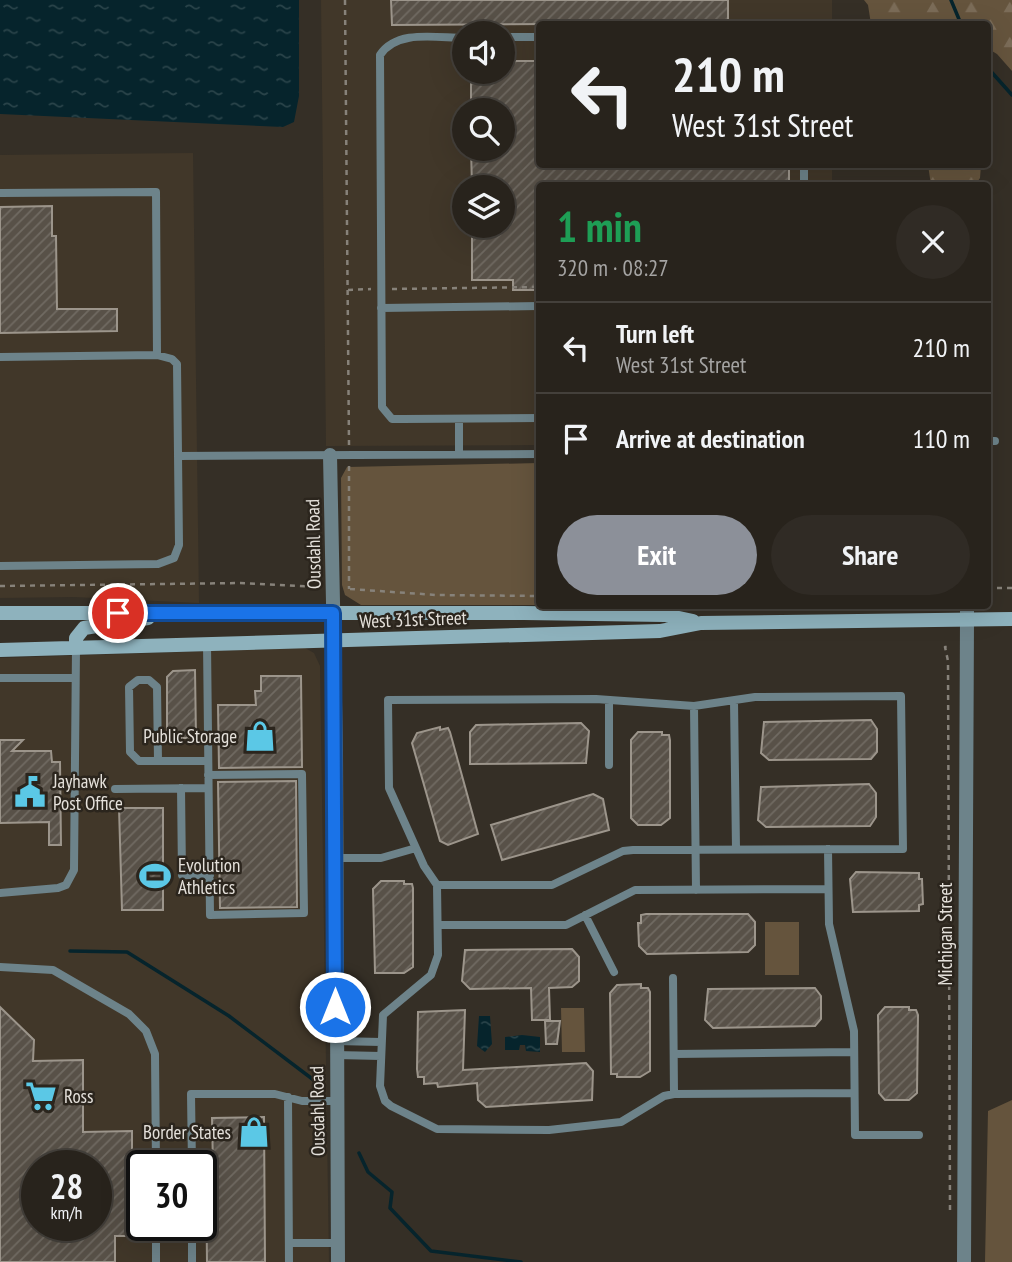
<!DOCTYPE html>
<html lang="en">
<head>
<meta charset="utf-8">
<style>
	body { margin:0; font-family:"PT Sans Narrow",sans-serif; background:#302b25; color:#f1f3f6; height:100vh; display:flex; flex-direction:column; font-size:26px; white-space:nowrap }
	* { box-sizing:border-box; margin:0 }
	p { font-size:23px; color:#a5a4a3 }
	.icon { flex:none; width:38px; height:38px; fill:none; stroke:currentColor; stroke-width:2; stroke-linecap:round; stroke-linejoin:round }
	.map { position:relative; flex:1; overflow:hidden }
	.details { position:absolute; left:536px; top:182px; width:455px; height:427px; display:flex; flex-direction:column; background:#28231c; border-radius:7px; box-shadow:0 7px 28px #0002,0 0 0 2px #44403b }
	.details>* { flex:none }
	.top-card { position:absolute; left:536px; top:21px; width:455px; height:147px; border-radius:7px; box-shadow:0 7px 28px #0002,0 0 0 2px #44403b; background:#28231c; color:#f1f3f6; overflow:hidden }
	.fabs { position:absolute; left:452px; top:21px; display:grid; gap:14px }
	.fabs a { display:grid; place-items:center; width:63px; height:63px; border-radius:50%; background:#28231c; box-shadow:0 7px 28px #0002,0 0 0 2px #44403b; font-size:35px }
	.speed { position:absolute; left:21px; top:1150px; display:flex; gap:14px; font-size:35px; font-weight:700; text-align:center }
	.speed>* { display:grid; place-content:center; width:91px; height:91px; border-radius:50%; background:#28231c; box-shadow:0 7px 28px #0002,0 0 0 2px #44403b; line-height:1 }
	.speed small { font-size:18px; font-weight:400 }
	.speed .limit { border:4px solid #111; border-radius:10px; background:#fff; color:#111 }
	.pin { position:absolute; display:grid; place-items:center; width:60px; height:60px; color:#fff; margin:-30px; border:4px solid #fff; border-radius:50%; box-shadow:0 2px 7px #0007 }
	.me { position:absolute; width:77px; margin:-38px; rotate:0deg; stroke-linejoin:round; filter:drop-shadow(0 0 5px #0008) }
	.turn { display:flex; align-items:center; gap:24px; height:147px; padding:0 21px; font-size:32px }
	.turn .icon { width:91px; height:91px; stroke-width:2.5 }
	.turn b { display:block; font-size:49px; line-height:60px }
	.round { display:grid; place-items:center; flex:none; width:74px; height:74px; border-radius:37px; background:#302b25 }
	.summary { display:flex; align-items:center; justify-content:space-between; height:119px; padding:0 21px }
	h1 { font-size:42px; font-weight:700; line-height:52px; color:#1e9e55 }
	.button { display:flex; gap:14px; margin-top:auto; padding:14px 21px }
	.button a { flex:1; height:80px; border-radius:42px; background:#8c9099; color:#fff; font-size:28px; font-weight:700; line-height:80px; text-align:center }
	.button a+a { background:#302b25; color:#f1f3f6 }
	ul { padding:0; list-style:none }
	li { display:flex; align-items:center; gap:21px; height:91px; padding:0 21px; border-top:2px solid #44403b }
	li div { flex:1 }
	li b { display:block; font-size:26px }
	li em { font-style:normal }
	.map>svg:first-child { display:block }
</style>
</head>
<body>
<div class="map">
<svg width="1012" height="1262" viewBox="0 0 1012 1262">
	<defs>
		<pattern id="forest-firs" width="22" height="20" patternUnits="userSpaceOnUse" patternTransform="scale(1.75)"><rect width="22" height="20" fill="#65543d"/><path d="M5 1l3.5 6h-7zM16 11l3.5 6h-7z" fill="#7b6c58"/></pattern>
		<pattern id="water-ripples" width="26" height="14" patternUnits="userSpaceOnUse" patternTransform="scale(1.75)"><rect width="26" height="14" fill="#06242c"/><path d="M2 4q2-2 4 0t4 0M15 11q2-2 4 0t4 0" fill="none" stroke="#2a444a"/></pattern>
		<pattern id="building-hatch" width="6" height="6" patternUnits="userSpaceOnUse" patternTransform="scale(1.75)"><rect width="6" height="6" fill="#585148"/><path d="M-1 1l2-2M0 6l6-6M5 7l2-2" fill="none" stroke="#706a62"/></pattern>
	</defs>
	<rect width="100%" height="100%" fill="#352f26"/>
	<path fill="#413729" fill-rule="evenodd" d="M321 0H832V24H539V164L832 165V185L539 186V445L326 446ZM464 33H502V72H464ZM464 110H502V149H464ZM464 187H502V226H464Z
		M193 153 199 603 74 597 0 598V155Z
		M305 648 314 653 320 666 329 1262H0V658ZM37 1166H96V1225H37ZM142 1166H201V1225H142Z"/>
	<path fill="#65543d" d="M539 463V605H361L345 595 342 585 341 478 347 467Z
		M765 922H799V975H765Z
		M561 1008H584L585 1052H562Z
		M1012 1100V1262H985L988 1111Z"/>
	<path fill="url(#forest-firs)" d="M864 0H1012V71L997 54 987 48V24H871L868 5Z
		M928 165H981L980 178 975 185H931Z"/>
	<path fill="url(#water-ripples)" d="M0 0H299V96L294 122 283 127 0 114Z
		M479 1016H490L492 1044 485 1052 477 1046Z
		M522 1035 540 1037V1052L526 1051 525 1045H520L519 1050H505V1037Z"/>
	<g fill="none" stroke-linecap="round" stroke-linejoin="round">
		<path stroke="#06242c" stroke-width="3.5" d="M951 0 961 24
			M987 67 1012 95
			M70 951 127 952 229 1016 315 1081
			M359 1153 368 1172 392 1192 390 1208 431 1251 521 1262"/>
	</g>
	<path fill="url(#building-hatch)" stroke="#9c958b" stroke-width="2" fill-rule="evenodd" d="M391 0H728V23L392 25Z
		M502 61H539V164H789V186H539V290H513V280H472V226H502V187H472L471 149H502V110H471V72H502Z
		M52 206V236H56L57 309H117V331L0 333V207Z
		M195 670 196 738H167V677L173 671Z
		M261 676H301L302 767 219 768 218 705H256L255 691H261Z
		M871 720 877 729V752L871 759 769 760 761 753 764 722Z
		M581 723 589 731 586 763 470 764V732L476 725Z
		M440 727V730L448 728 450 732 478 834 448 845 440 841 412 743 417 733Z
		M638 732H662V735H669L670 740V818L661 825H638L631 818V740Z
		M0 740H23L12 751H51L52 762H60L61 845H49V822L0 823Z
		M296 781 297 907 220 908 218 782Z
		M869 784 876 793V817L870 826 766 827 758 820 761 787Z
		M593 794 603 799 609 830 502 860 491 825Z
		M119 808H163V910H122Z
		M856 872 919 873V879H922L923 904 919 905V911L853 912 850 879Z
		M381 881H404V884H412L413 888V967L404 973H375L373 889Z
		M646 914H748L755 922V945L748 952 647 954 639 946 638 923H641V915Z
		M572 949 579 957V981L572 987 549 988 550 1020H532L531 988 470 989 462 981 465 950Z
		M641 984V988H648L650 992V1071L640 1077H617V1074H611L610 993 617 985Z
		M815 988 821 996V1019L815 1026 713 1028 705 1020 708 989Z
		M0 1007 34 1040 33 1061 83 1060V1132L132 1131V1212H142V1236H115V1262H0ZM37 1166H96V1225H37Z
		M885 1007H909V1010H916L918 1015 917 1093 909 1100H885L879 1093 878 1015Z
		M465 1010 463 1070 586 1063 593 1071 592 1100 486 1107 478 1100 477 1083 438 1087 437 1083 424 1084V1077H418L417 1069 418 1012Z
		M545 1021H560L557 1044H546Z
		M264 1117 265 1262H207L206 1167H213L212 1118Z"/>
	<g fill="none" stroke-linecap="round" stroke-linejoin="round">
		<path stroke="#87827a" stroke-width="2.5" stroke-dasharray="5 5" stroke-linecap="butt" d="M345 0 349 445
			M392 289 539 287
			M348 290 371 289
			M349 466V589
			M0 586 240 583 319 587
			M987 588H1012
			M350 589 436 595 539 596
			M950 1210 948 661 945 647H950"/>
		<path stroke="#6d838a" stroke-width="8" d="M502 37H539
			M464 38C437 38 397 29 380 55L382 407 392 419H403L539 418
			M804 164V186
			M0 193 156 192 157 355
			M381 308 539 306
			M0 357 157 355 172 359 177 364 179 545 174 558 158 564 0 566
			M459 419V454
			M987 441H995
			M178 456 539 454
			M207 643C208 734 209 824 210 915L304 913 302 774 208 775
			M0 678H75
			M609 700V765
			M734 701 736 849
			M694 706 696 890
			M158 761 157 687 149 680H138L129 687 130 752 139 761H208
			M181 788 182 875H210
			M115 789 208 788
			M828 849 829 924 854 1031 855 1135H919
			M335 858H381L416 848
			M437 885H552L623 851 633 850 903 849 901 696 755 697 694 706 596 699 388 700 389 788 424 866 437 885 438 955 431 975 383 1015 380 1086 385 1101 391 1106 437 1129 549 1130 621 1122 664 1096 674 1094 854 1093
			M0 893 58 888 66 885 74 870 76 648
			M585 915 614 972
			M438 925H566L635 890 828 889
			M0 967 53 970 129 1014 146 1031 155 1054 156 1166
			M673 978 674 1094
			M336 1041 381 1042
			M674 1054 854 1052
			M336 1055 381 1056
			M288 1097 289 1262
			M192 1166 191 1094H275L302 1101H336
			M156 1225V1262
			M192 1225V1262
			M289 1243H338"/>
		<path stroke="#6d838a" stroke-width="14" d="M330 455 336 750 338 1262
			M967 620V606"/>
		<path stroke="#6d838a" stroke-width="14" d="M964 1262 967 620"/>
		<path stroke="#8eb2bd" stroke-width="14" d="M0 613H524L665 615 693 621
			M76 648V638L84 628 148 618
			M0 650 660 631 701 623 1012 619"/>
	</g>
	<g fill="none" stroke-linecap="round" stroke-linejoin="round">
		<defs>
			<path id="route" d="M118 613H333L335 1007"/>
		</defs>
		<use href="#route" stroke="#114b97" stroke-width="18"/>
		<use href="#route" stroke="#1a73e8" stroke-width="12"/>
	</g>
	<defs>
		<symbol id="shop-bare" viewBox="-9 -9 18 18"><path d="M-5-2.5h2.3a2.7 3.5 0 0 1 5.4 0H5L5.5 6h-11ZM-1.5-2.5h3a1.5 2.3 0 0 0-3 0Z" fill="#5bc8e6" stroke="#2b251d" stroke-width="2.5" paint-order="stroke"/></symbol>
		<symbol id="civic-bare" viewBox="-9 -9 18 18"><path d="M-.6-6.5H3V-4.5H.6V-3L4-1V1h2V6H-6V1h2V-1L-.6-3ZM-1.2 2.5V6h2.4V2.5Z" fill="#5bc8e6" stroke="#2b251d" stroke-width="2.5" paint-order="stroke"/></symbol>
		<symbol id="stadium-bare" viewBox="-9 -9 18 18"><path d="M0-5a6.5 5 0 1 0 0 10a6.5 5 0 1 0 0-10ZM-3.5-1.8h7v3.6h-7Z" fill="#5bc8e6" stroke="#2b251d" stroke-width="2.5" paint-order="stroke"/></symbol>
		<symbol id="supermarket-bare" viewBox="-9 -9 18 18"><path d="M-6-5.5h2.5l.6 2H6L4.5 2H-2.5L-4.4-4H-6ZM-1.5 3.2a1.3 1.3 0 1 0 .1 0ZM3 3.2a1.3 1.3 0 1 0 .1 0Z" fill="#5bc8e6" stroke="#2b251d" stroke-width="2.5" paint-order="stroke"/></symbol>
	</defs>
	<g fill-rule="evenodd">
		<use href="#shop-bare" x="238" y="714" width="44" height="44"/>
		<use href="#civic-bare" x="8" y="770" width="44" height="44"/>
		<use href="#stadium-bare" x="133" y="854" width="44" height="44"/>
		<use href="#supermarket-bare" x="19" y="1074" width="44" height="44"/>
		<use href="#shop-bare" x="232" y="1110" width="44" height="44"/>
	</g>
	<g text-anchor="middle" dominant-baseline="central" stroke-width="5" stroke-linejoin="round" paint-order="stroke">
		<g font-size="19" fill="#e5e1db" stroke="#2b251d">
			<text transform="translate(313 544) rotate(-91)">Ousdahl Road</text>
			<text transform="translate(413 619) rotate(-2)">West 31st Street</text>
			<text transform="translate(945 934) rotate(-90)">Michigan Street</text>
			<text transform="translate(317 1111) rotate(-91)">Ousdahl Road</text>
		</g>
		<g font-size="19" fill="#e5e1db" stroke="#2b251d" text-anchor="start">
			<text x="237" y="736" text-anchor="end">Public Storage</text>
			<text x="53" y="781">Jayhawk<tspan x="53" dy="22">Post Office</tspan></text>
			<text x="178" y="865">Evolution<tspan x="178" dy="22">Athletics</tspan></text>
			<text x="64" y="1096">Ross</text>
			<text x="231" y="1132" text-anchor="end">Border States</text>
		</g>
	</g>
</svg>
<div class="fabs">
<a><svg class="icon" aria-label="sound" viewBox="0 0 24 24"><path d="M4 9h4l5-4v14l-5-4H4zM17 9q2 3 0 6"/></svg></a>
<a><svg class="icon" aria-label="search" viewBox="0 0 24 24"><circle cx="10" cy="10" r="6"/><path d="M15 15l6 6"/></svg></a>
<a><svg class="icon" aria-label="layers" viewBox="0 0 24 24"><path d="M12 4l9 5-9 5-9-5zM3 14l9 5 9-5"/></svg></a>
</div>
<div class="speed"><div>28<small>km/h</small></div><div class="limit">30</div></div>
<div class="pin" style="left:118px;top:613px;background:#d93025"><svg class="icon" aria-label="arrive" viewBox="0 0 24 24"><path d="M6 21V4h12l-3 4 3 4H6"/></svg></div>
<svg class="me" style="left:335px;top:1007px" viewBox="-20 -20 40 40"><circle r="17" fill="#1a73e8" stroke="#fff" stroke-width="3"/><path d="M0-11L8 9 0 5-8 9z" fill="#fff"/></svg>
<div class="top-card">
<div class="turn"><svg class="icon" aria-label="left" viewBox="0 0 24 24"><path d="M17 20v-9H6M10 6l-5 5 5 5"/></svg><div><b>210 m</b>West 31st Street</div></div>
</div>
<section class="details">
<div class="summary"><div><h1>1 min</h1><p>320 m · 08:27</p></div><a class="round"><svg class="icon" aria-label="close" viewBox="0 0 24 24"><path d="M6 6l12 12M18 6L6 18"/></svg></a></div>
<ul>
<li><svg class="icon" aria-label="left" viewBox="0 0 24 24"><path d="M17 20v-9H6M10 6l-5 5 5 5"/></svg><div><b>Turn left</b><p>West 31st Street</p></div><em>210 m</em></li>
<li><svg class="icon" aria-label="arrive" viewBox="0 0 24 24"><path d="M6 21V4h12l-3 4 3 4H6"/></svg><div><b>Arrive at destination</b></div><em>110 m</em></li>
</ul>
<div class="button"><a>Exit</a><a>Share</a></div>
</section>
</div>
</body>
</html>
